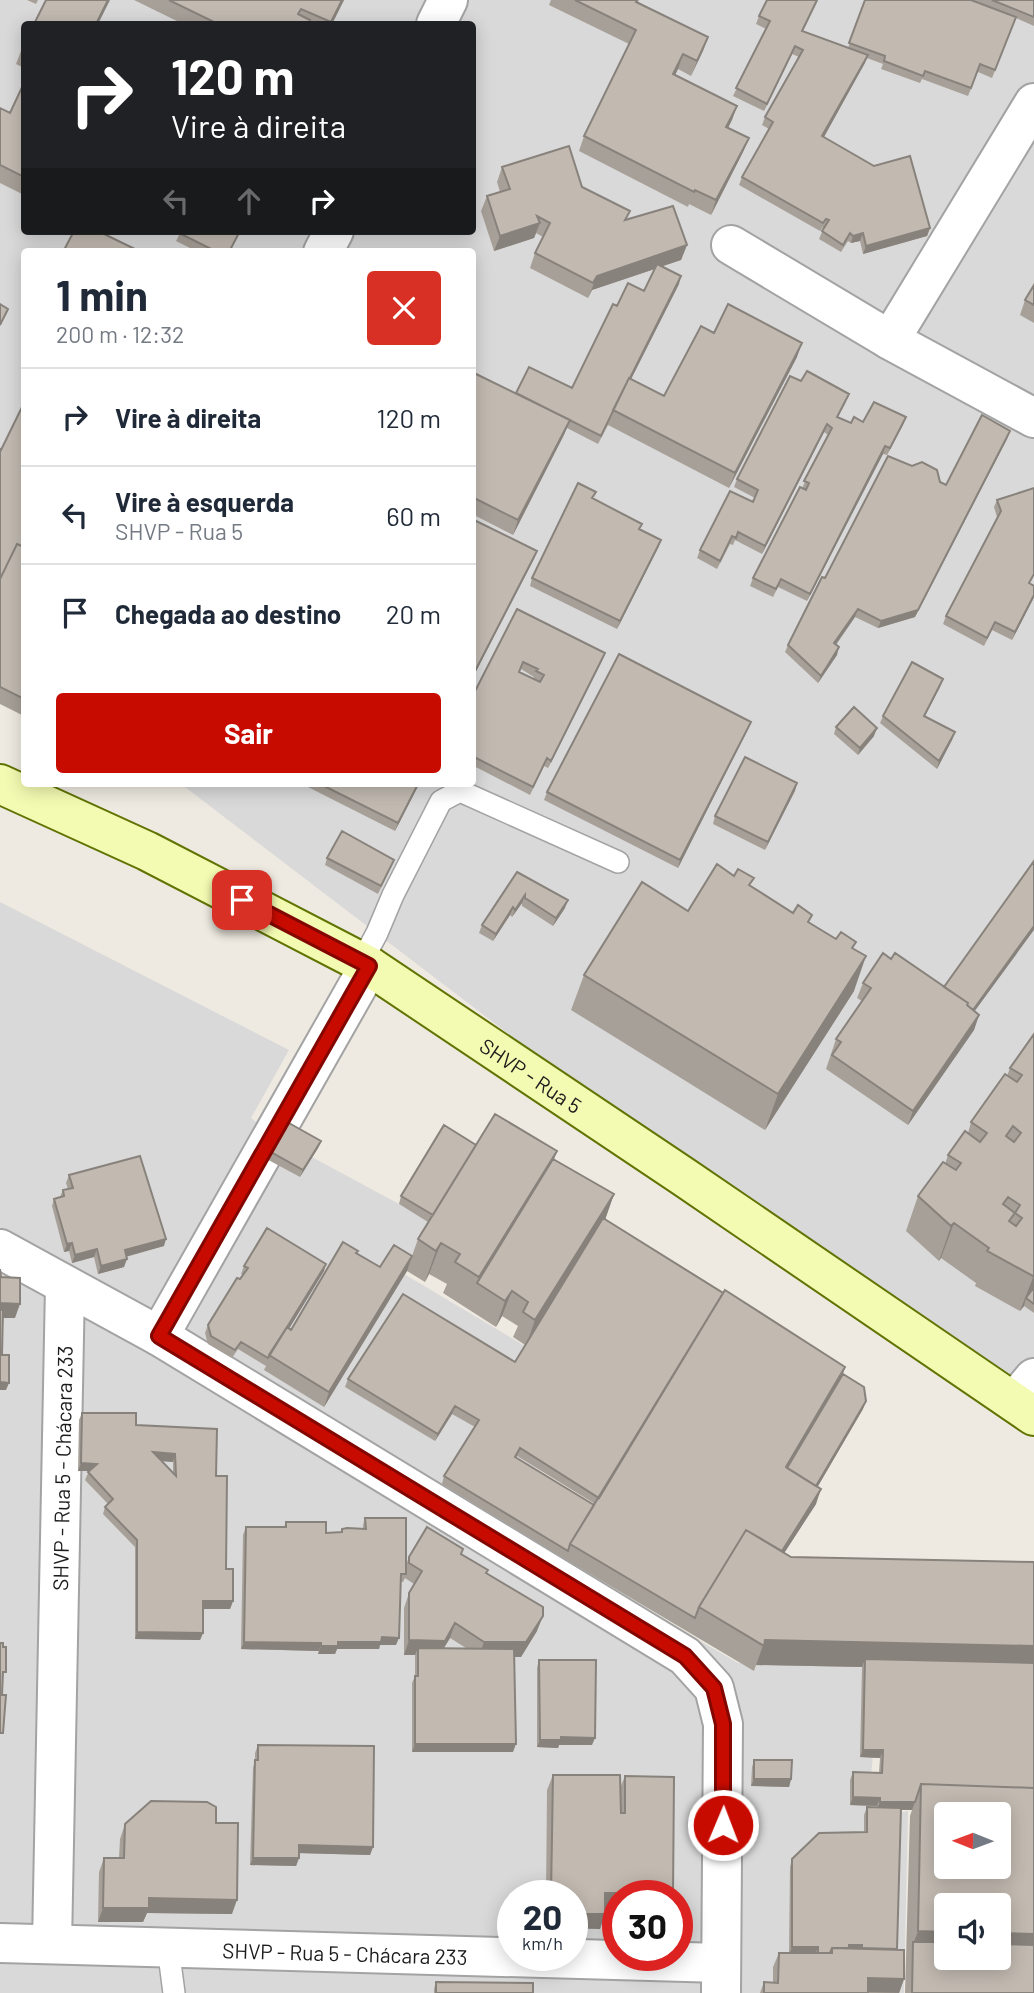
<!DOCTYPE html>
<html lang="pt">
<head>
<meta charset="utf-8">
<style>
	body { margin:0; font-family:Barlow,sans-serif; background:#f2f2f3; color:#1f2937; height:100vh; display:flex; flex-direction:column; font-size:26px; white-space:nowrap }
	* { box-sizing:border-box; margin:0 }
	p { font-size:23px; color:#747a83 }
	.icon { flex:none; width:38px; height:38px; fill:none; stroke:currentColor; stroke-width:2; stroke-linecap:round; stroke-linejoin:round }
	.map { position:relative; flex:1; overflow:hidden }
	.drawer { position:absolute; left:21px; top:248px; width:455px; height:539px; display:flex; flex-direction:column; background:#fff; border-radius:7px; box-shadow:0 4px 18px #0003 }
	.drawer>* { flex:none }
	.hud { position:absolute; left:21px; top:21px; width:455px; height:214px; border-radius:7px; box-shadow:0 4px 18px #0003; background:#202124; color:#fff; overflow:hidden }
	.needle { width:46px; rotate:271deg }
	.buttons { position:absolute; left:934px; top:1802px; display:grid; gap:14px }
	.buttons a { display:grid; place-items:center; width:77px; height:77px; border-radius:7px; background:#fff; box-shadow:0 4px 18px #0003; font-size:35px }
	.speed { position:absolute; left:497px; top:1880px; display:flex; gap:14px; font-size:35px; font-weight:700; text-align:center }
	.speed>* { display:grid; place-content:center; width:91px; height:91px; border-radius:50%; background:#fff; box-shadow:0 4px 18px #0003; line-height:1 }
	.speed small { font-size:18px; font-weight:400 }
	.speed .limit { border:10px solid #d22; background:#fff; color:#111 }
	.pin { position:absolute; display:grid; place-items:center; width:60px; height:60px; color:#fff; margin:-30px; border-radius:14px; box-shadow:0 4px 10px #0006 }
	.me { position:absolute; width:77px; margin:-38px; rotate:1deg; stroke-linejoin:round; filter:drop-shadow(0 0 5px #0008) }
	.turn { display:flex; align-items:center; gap:24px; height:147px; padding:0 35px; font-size:32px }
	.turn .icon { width:91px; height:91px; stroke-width:2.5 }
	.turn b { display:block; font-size:49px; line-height:60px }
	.lanes { display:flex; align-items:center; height:66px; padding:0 35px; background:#0003; justify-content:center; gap:35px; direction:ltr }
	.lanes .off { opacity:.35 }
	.round { display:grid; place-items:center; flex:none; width:74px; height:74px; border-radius:7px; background:#f2f2f3 }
	.headline { display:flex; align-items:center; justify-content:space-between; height:119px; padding:0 35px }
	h1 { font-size:42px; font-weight:700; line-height:52px }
	.action { display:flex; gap:14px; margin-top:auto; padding:14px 35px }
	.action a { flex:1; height:80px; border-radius:7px; background:#c80b00; color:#fff; font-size:28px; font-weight:700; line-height:80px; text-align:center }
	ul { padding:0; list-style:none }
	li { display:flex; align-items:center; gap:21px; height:98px; padding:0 35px; border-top:2px solid #e0e1e3 }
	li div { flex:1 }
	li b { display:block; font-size:26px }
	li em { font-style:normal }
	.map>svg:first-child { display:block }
</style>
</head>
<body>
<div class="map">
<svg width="1034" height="1993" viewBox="0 0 1034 1993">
	<rect width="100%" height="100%" fill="#eeeae1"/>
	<path fill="#dad9d9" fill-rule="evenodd" d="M0 0H1034V1435L181 784H472V252H24V697L0 689ZM24 24H472V231H24Z
		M0 902 289 1050 251 1118 273 1136 436 1224 404 1274 525 1346 473 1427 593 1505 563 1561 738 1663 881 1668 867 1819 908 1811 904 1993H0ZM513 1895H572V1955H513ZM618 1895H677V1955H618Z"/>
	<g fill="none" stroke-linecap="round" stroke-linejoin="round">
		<defs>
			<path id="lane" d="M361 963 377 933 393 895 441 801 460 791 618 862
				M168 1947 174 1993"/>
			<g id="street">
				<path d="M436 24 448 0"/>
				<path d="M731 245 890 340 1034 418"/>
				<path d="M323 252 334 231"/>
				<path d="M890 340 1034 103"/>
				<path d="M0 1249 159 1336 685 1656 714 1688 723 1724 721 1993"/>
				<path d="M159 1336 369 966"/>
				<path d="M1014 1402 1034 1378"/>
				<path id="s1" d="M0 1943 721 1963"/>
				<path id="s2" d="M52 1944 65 1286"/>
			</g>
			<g id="secondary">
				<path id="s3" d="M0 784 147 851 369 966 684 1177 1034 1416"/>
			</g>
		</defs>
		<use href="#lane" stroke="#a3a3a3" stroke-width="24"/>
		<use href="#street" stroke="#a3a3a3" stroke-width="42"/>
		<use href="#secondary" stroke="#617402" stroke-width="42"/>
		<use href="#lane" stroke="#fff" stroke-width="21"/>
		<use href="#street" stroke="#fff" stroke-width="38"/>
		<use href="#secondary" stroke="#f3fbb2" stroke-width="38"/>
	</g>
	<path fill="#a7a098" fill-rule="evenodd" d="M27 0H38L36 4Z
		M134 0H344L332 24H183Z
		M551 0H639L638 2 708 37 691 76 678 69 675 75 737 106 728 128 749 138 743 152 711 215 689 204 688 207 579 151 584 136 629 44 549 5Z
		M818 0 803 31 848 48 865 0H1034V26L1016 18 992 78 978 72 968 96 922 79 920 83 881 69 883 64 867 58 824 137 930 228 927 236 863 254 860 241 851 243 848 241 841 252 819 239 824 227H823L820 231 739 185 742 177 769 129 762 125 765 117 799 57 792 54 764 111 733 96 766 29 756 24 759 16Z
		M24 43V68L16 64Z
		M24 83V195L0 183V108L10 113Z
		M502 167 582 187 627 219 687 245 681 260 662 266 679 284 631 379 664 396 714 333 797 357 729 488 608 425 598 444 567 428 513 535 472 514V372L516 393 572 388 617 306 644 291 655 269 592 290 588 298 530 268 535 253 543 237 536 233 534 238 494 251 481 211 487 196 500 192 497 182Z
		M181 231 230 252H198L176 241Z
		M1034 285V323L1020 315 1025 300Z
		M846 402 838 417 851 423 906 417 887 455 883 454 807 601 778 587 773 597 750 586 753 578 802 488 828 435 824 432 762 554 735 540 733 545 730 544 717 569 697 558 700 550 753 502 755 498 734 487 737 479Z
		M24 403V716L0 704V449L1 450Z
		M1007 439 915 617 878 628 855 617 836 645 837 655 818 683 785 652 788 645 825 578 940 482 946 485Z
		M593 499 640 530 661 540 658 548 617 629 530 586 532 578Z
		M997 500 1030 584 1034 586V597L1012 640 992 630 984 646 943 624 946 616 997 517 994 507Z
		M517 609 605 653 548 768 544 766 530 795 472 765V697ZM521 669 534 677 533 679 519 672Z
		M940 687 925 716 955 732 952 740 937 769 880 723 883 716Z
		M751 722 748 729 678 868 544 800 547 792Z
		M836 727 874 736 858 755 834 734Z
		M797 783 765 850 713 824 715 816Z
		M302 784H419L395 831Z
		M327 858 391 867 378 894 325 865Z
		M517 872 565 908 553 926 522 906V903L512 917 510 915 493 941 479 933 482 925Z
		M751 886 836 939 856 942 853 948 854 991 765 1130 571 1010 584 975 688 911Z
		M891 959 979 1015 974 1030 908 1125 826 1069 836 1039 862 1001 857 998 863 983Z
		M1034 1034V1313L1024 1306 1020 1311 975 1286 976 1283 941 1258 939 1261 906 1231 918 1196 945 1164 948 1155 968 1133 971 1122 1007 1076 1010 1068Z
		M321 1141 318 1148 300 1177 261 1156 264 1148Z
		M476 1145 554 1160 614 1194 605 1219 845 1367 843 1374 863 1409 817 1487 816 1504 784 1553 791 1557 1034 1562V1993H905L910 1816 912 1810H901L897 1949 904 1979 899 1993H760L764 1982 773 1983V1967L779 1953H789L790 1867 792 1859 864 1832V1815L867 1807H877V1806L850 1805V1780L853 1772 879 1773 880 1758 860 1757 862 1667 756 1665 754 1671 565 1559 442 1484 444 1476 475 1427 452 1414 435 1441 345 1387 348 1379 515 1362 525 1345 513 1337 518 1326 502 1316 496 1327 443 1293 447 1284 429 1274 425 1282 407 1271 324 1407 264 1370 266 1366 238 1349 232 1358 208 1344 205 1333 208 1325 243 1275 241 1274 244 1266 324 1271 289 1328 291 1330 357 1254 380 1267 412 1256 418 1239 428 1222 399 1204 401 1196ZM517 1456 595 1504 594 1505 516 1458Z
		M69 1175 164 1246 126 1256 124 1267 98 1274 94 1257 72 1263 69 1251 64 1252 52 1206 54 1199 60 1197 63 1190 68 1189 66 1183Z
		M82 1413 136 1425 216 1476 226 1569 233 1601 230 1609H203V1633L200 1640 135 1639V1547L103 1514 105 1507 108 1504 85 1480 89 1471H78L79 1420ZM161 1461 173 1462V1473Z
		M365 1518 406 1565 409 1557 461 1554 488 1570 486 1574 537 1631 521 1657H514L513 1752H412V1683L415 1676V1655H404V1608L409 1593 414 1584 405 1578 403 1582H401L396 1645H380L379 1649H337L335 1654H318L319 1651 241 1649 243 1535 246 1527H284L286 1522 326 1533 341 1532 342 1529H363V1525ZM450 1638 466 1648H444Z
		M539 1660 592 1745H559L558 1748 537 1747V1668Z
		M258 1745 373 1847 370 1855 299 1853V1858L296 1866 250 1865 253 1768 255 1761V1753Z
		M754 1760 791 1779 789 1787 751 1786 752 1767Z
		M553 1775 620 1788 625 1776 673 1895H618V1908H605L600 1929 572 1928V1895H546L547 1790Z
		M216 1823 232 1914 147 1913 143 1922H98L99 1872 104 1858H119L120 1839 125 1824Z
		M436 1982 533 1993H434V1989Z"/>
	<path fill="#88827c" d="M108 0H110L98 24H96Z
		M342 0H344L332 24H330Z
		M708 37 703 51 691 76 697 61Z
		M795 46 792 54 764 111 767 104Z
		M683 54 678 69 668 89 673 74Z
		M868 55 865 63 820 144 822 136Z
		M737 106 732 120 721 142 726 127Z
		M749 138 743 152 711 215 716 200Z
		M540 223 534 238 494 251 500 236Z
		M930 228 927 236 863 254 866 246Z
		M863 233 860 241 851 243 853 236Z
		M687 245 681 260 592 290 588 298 597 276Z
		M681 276 679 284 615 411 614 410Z
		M802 343 797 357 729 488 735 473Z
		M906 417 903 425 887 455 890 448Z
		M570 420 564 435 513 535 518 520Z
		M827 424 824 432 762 554 765 546Z
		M1010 431 1007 439 915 617 878 628 881 621Z
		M885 446 883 454 807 601 810 594Z
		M661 540 658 548 617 629 620 621Z
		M537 551 534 559 472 679V677Z
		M1034 595V597L1012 640 1015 632Z
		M858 609 855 617 831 651 834 643Z
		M839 647 837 655 818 683 821 676Z
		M605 653 602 661 548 768 551 761Z
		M943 679 940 687 921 723 924 716Z
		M751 722 748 729 678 868 680 860Z
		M877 728 874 736 858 755 860 748Z
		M955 732 952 740 937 769 939 761Z
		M797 783 795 791 765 850 768 842Z
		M418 784H419L395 831 398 823Z
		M525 895 522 903 512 917 515 910Z
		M568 900 565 908 553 926 556 918Z
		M513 907 510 915 493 941 496 934Z
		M1034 926V930L966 1023 968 1016Z
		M866 956 854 991 765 1130 778 1094Z
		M979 1015 974 1030 908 1125 913 1111Z
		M321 1141 318 1148 300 1177 303 1170Z
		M557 1151 546 1182 477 1283 479 1277Z
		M614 1194 605 1220 526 1346 535 1320Z
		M954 1223 941 1258 939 1261 951 1226Z
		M166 1239 164 1246 122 1258 125 1250Z
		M72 1243 69 1251 64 1252 67 1244Z
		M441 1243 429 1274 425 1282 436 1251Z
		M97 1249 94 1257 72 1263 75 1255Z
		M412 1256 407 1271 324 1407 329 1392Z
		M127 1259 124 1267 98 1274 101 1266Z
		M326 1264 324 1271 272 1357 271 1356Z
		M1034 1275V1292L1026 1298 1024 1306 1020 1311Z
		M512 1291 502 1316 496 1327 505 1301Z
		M0 1303 20 1304 15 1318H0Z
		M845 1367 840 1382 784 1475 786 1467Z
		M0 1382 9 1383 6 1390H0Z
		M866 1401 863 1409 810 1500 812 1492Z
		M455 1406 452 1414 435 1441 438 1434Z
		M153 1452 175 1454 173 1462 150 1460Z
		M81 1463 97 1464 94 1471H78Z
		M821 1489 816 1504 770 1575 776 1561Z
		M203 1601H233L230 1609H201Z
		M543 1616 537 1631 521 1657 479 1656 484 1642Z
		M455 1623 450 1638 439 1656 418 1648 415 1655H404L409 1640Z
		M137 1632 203 1633 200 1640 135 1639Z
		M382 1637 399 1638 396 1645H380L379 1649H337L335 1654H318L321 1646 338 1642Z
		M765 1640 1034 1646V1671L865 1659 862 1667 756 1665Z
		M244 1642 321 1643 319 1651 241 1649Z
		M561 1737 595 1738 592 1745H559L558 1748 537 1747 540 1740Z
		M415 1744H516L513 1752H412Z
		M863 1750H883L880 1758 860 1757Z
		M754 1779H791L789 1787 751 1786Z
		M853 1797 880 1798 877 1806 850 1805Z
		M880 1802H915L912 1810 877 1809Z
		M299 1845 373 1847 370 1855 296 1853Z
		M253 1858H299L296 1866 250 1865Z
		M605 1893H625L624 1895H618V1908L600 1907Z
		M149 1898 237 1900 232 1914 147 1913 143 1922H98L103 1908Z
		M572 1914H605L600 1929 572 1928Z
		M918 1931 947 1932V1958H999V1933L1034 1934V1966L913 1962V1944Z
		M849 1945H862L860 1953 846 1952Z
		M792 1947H818L815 1955H789Z
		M868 1978 904 1979 899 1993 863 1992Z"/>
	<path fill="#c2bab1" stroke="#88827c" stroke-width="2" fill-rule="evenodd" d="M46 0H108L96 24H34Z
		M169 0H342L331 22 301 9 298 14 310 20 308 24H228L224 22 223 24H218Z
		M575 0H637L636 2 708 37 697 61 683 54 673 74 737 106 726 127 749 138 716 200 695 190 694 192 584 136 636 30Z
		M767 0H817L802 31 868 55 822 136 874 166 910 156 930 228 866 246 863 233 853 236 850 233 843 245 822 231 829 220 826 219 823 223 742 177 773 122 765 117 803 50 795 46 767 104 736 88 770 21 759 16Z
		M865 0H971L1016 17 995 70 980 64 971 88 925 71 923 76 884 61 885 56 849 43Z
		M992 0H1034V17Z
		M24 83V177L0 165V108L10 113Z
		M569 146 582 187 630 211 625 220 673 206 687 245 597 276 593 283 535 253 550 223 537 216 540 223 500 236 487 196 510 189 502 167Z
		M74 231H98L141 252H63Z
		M181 231H240L229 252H217L179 233Z
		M657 264 681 276 630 378H629L601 436 516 393 529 367 572 388 613 304 617 306 628 283 644 291Z
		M1034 285V305L1025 300Z
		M0 304 8 309 0 325Z
		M728 304 802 343 735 473 613 410 629 378 664 396 701 326 714 333Z
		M807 371 849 394 837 417 851 423 854 417 863 422 874 402 906 417 890 448 885 446 810 594 781 579 776 589 753 578 800 487 806 490 809 483 804 481 832 428 827 424 765 546 738 532 736 538 732 536 720 561 700 550 730 491 753 502 758 490 737 479 790 376 801 381Z
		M472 372 570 420 518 520 472 497Z
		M24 403V547L17 544 0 579V449L1 450Z
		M982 415 1010 431 918 610 881 621 858 609 834 643 839 647 821 676 788 645 822 577 825 578 888 456 912 466 922 462 937 470 940 482 946 485Z
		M578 483 596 492 592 498 642 524 639 529 661 540 620 621 532 578Z
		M1034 488V574L1029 583 1034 586V595L1015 632 995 622 987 638 946 616 1001 511 997 500Z
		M472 519 537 551 472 677Z
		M17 544 24 547V699L0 687V579Z
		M517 609 605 653 551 761 547 758 533 787 472 756V697ZM523 662 538 669 536 671 544 675 540 682 519 672Z
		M619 654 751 722 680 860 547 792Z
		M912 662 943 679 924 716 955 732 939 761 883 716Z
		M854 707 877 728 860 748 836 727Z
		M745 757 797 783 768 842 715 816Z
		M320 784H418L398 823Z
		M342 831 394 860 381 886 327 858Z
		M1034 861V926L973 1010 967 1005 968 1003 944 987Z
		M717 864 734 876 738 869 754 878 749 885 793 913 798 905 812 915 808 922 836 939 841 932 856 942 852 948 866 956 778 1094 584 975 642 882 688 911Z
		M517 872 568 900 556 918 525 898V895L515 910 513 907 496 934 482 925Z
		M883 953 891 959 895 953 968 1003 967 1005 979 1015 913 1111 832 1055 841 1042 836 1039 871 988 863 983Z
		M1034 1034V1275L1033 1276 987 1251 989 1248 954 1223 951 1226 918 1196 943 1162 956 1170 961 1163 948 1155 965 1131 980 1142 987 1133 971 1122 1005 1074 1017 1082 1022 1075 1010 1068ZM1013 1126 1021 1133 1014 1142 1006 1136ZM1008 1197 1020 1205 1015 1213 1003 1204ZM1015 1213 1022 1218 1016 1226 1009 1221Z
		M495 1114 557 1151 479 1277 455 1262 460 1254 441 1243 436 1251 418 1239Z
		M280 1118 321 1141 303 1170 264 1148Z
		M444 1125 476 1145 433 1215 401 1196Z
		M140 1156 166 1239 125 1250 127 1259 101 1266 97 1249 75 1255 72 1243 67 1244 54 1199 64 1196 63 1190 73 1188 69 1175Z
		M553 1159 614 1194 535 1320 523 1312 528 1302 512 1291 505 1301 477 1283Z
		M603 1218 723 1293 599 1498 520 1448 515 1457 594 1505 570 1544 568 1551 444 1476 479 1420 455 1406 438 1434 348 1379 403 1294 515 1362Z
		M267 1228 326 1264 268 1358 241 1342 235 1350 211 1336 208 1325 237 1278 240 1279 248 1268 244 1266Z
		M343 1242 358 1251 356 1253 380 1267 394 1245 412 1256 329 1392 269 1355 287 1327 291 1330Z
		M0 1269 1 1277 20 1278V1304L0 1303Z
		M1034 1287V1304L1026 1298Z
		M725 1290 845 1367 786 1467 821 1489 782 1551 746 1530 699 1607 695 1618 570 1544Z
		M0 1310H3L2 1355H9V1383L0 1382Z
		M843 1374 864 1387 866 1401 816 1486 787 1468Z
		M82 1413H136V1425L217 1429 216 1476H227L226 1569H233V1601H203V1633L137 1632V1540L105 1507 113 1499 88 1472 97 1464 81 1463ZM153 1452 175 1454 176 1476Z
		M365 1518H406V1574H401L399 1638 382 1637 381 1642H338V1646H321V1643L244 1642 246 1527H286V1522H326V1533L342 1532V1529L347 1528 366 1529Z
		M427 1527 463 1549 461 1554 488 1570 486 1573 543 1607V1616L526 1642H484L455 1623 445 1641 409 1640V1593L422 1571 409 1563V1557Z
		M746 1530 791 1557 1034 1562V1646L765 1640 764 1646 699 1607Z
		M0 1643H3V1647H6V1672H3L2 1695H6L3 1733H0Z
		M418 1648 514 1649 516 1744H415V1676H418Z
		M865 1659 1034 1663V1788L921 1784 915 1802H880V1798L853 1797V1772L882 1773 883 1750H863Z
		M539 1660H596L595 1738 561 1737V1740H540Z
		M258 1745 374 1746 373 1847 299 1845V1858H253L255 1760H258Z
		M754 1760H792L791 1779H754Z
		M553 1775H620L621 1813H625V1776L674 1777 673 1895H625V1893H605V1914H572V1895H551Z
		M921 1784 1034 1788V1934L999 1933V1906H947V1932L918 1931ZM947 1815H999V1867H947Z
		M151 1801 207 1802 216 1807V1823H238L237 1900 149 1898V1908H103L104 1858H124L125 1824Z
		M867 1807 901 1808 897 1949 862 1948V1945H849V1948H832L830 1953H818V1947H792V1859L819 1833 867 1832Z
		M913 1942H947V1958H999V1944L1034 1945V1993H912Z
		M832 1948 904 1950V1979L868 1978V1993H764V1982L778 1983 779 1953H832Z
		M436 1982 533 1983V1993H436Z"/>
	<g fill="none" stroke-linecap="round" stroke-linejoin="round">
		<defs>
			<path id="route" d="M242 900 369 966 159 1336 685 1656 714 1688 723 1724V1825"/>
		</defs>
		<use href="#route" stroke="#820700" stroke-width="18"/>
		<use href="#route" stroke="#c80b00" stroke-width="12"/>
	</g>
	<g text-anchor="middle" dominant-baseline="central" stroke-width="7" stroke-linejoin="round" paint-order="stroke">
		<g font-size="21" fill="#1c1c1c" stroke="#fff">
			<text stroke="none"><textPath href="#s3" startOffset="607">SHVP - Rua 5</textPath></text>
			<text stroke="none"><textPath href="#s2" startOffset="476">SHVP - Rua 5 - Chácara 233</textPath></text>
			<text stroke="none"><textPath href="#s1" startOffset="345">SHVP - Rua 5 - Chácara 233</textPath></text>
		</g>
	</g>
</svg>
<div class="buttons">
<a><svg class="needle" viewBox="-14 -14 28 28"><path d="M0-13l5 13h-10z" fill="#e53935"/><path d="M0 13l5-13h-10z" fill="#747a83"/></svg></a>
<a><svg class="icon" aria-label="sound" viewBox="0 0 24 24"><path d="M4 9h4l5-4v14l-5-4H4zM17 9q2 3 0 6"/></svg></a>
</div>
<div class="speed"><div>20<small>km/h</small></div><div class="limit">30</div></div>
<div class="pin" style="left:242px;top:900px;background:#d93025"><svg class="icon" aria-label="arrive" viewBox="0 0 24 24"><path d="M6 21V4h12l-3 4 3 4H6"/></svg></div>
<svg class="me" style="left:723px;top:1825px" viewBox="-20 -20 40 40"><circle r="17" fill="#c80b00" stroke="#fff" stroke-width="3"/><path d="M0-11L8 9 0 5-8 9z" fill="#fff"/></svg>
<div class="hud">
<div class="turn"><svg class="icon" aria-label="right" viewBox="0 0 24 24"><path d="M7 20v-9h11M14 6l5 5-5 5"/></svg><div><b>120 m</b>Vire à direita</div></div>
<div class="lanes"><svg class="icon off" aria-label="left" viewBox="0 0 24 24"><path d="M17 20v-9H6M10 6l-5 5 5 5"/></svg><svg class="icon off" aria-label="ahead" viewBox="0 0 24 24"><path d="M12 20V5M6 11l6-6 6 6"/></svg><svg class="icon" aria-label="right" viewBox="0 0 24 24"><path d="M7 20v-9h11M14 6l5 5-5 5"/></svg></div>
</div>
<section class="drawer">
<div class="headline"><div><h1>1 min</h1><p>200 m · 12:32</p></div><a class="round" style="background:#d93025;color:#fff"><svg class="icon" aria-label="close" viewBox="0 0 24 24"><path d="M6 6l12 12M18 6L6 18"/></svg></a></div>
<ul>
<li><svg class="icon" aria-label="right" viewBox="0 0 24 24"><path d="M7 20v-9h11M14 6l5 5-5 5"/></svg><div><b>Vire à direita</b></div><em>120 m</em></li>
<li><svg class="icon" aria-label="left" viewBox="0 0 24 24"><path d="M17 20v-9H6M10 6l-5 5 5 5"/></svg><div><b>Vire à esquerda</b><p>SHVP - Rua 5</p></div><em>60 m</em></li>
<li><svg class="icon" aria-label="arrive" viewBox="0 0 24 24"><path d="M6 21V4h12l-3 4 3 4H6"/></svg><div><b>Chegada ao destino</b></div><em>20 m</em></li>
</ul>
<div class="action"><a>Sair</a></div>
</section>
</div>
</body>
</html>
